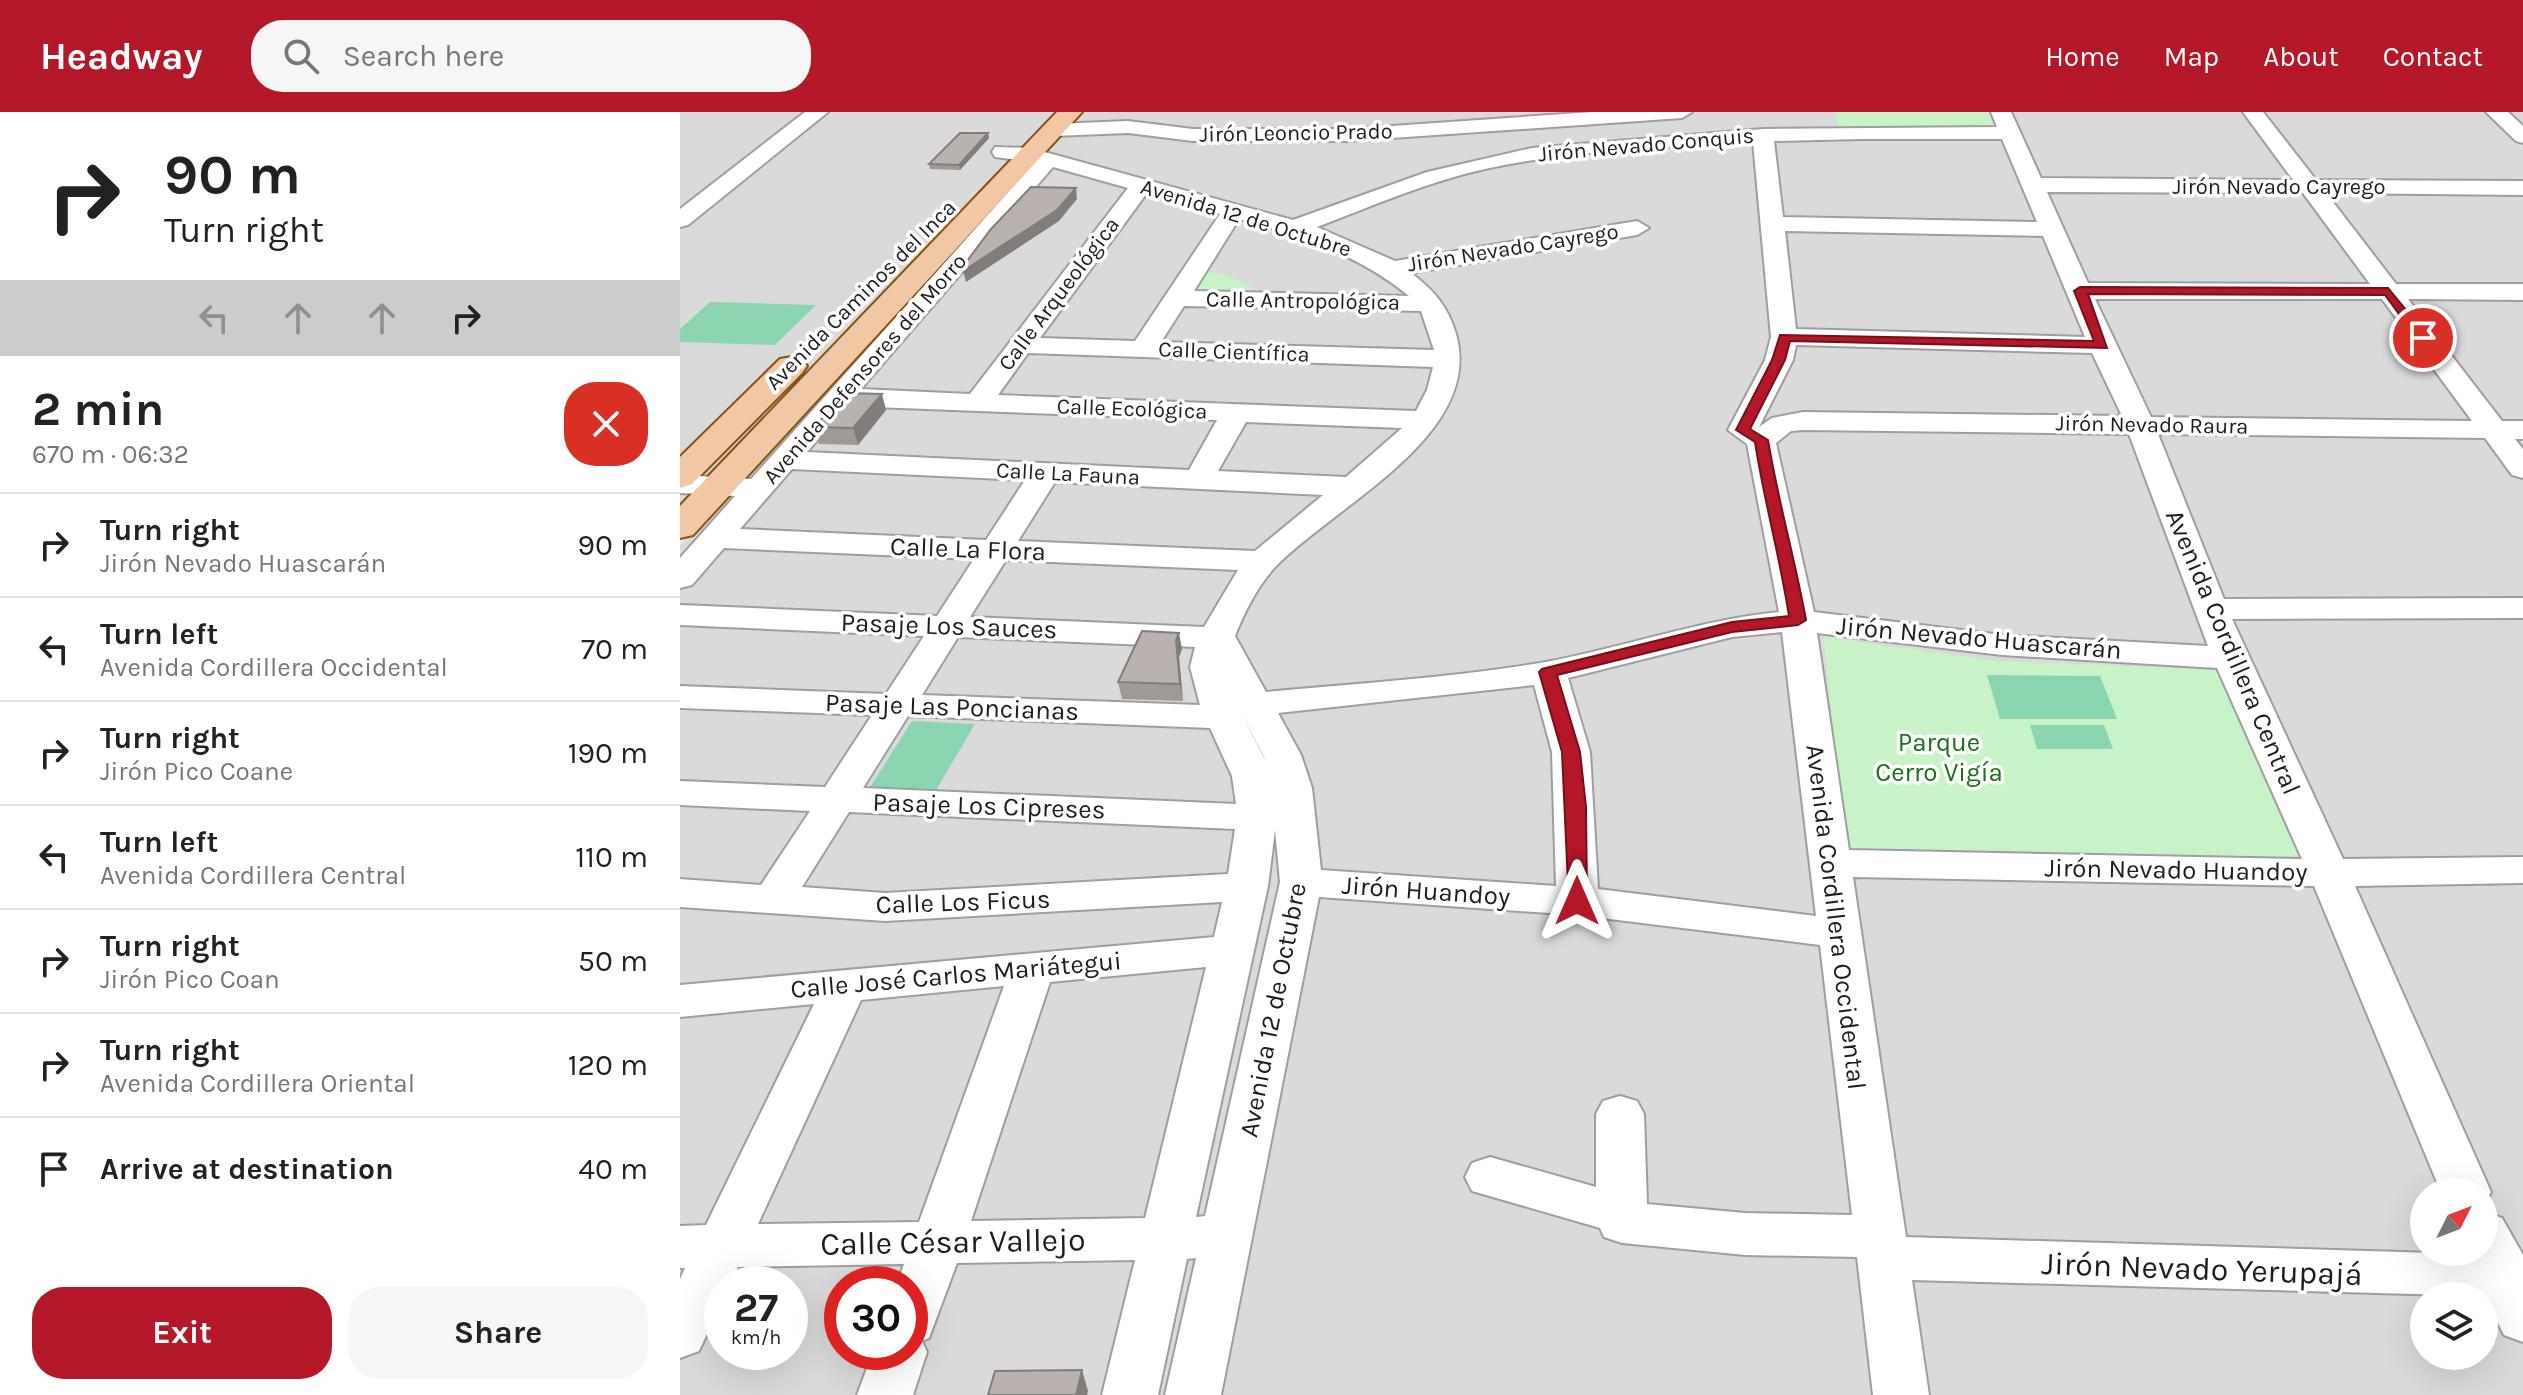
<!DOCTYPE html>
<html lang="en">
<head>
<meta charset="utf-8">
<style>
	body { margin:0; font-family:Karla,sans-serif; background:#f6f6f6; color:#222; height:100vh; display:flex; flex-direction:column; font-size:30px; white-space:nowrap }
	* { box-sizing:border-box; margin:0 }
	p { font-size:26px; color:#767676 }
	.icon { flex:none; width:44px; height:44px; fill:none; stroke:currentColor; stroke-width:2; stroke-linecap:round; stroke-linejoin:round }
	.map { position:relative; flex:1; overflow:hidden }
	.drawer { display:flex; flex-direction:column; background:#fff; width:680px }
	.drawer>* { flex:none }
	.hud { background:#fff; color:#222; overflow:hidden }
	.needle { width:52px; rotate:48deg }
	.controls { position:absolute; left:1730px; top:1066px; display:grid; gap:16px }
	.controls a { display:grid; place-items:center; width:88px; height:88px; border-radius:50%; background:#fff; box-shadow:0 8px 32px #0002; font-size:40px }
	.speed { position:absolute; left:24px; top:1154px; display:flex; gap:16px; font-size:40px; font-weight:700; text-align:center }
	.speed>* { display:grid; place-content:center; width:104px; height:104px; border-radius:50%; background:#fff; box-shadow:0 8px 32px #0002; line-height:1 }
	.speed small { font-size:20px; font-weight:400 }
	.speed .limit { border:12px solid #d22; background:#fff; color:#111 }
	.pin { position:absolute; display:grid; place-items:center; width:68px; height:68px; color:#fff; margin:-34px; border:4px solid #fff; border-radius:50%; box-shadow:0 2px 8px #0007 }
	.me { position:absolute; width:88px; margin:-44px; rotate:0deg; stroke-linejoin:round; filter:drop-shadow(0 0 6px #0008) }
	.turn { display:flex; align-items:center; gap:28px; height:168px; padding:0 32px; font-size:36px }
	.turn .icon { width:104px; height:104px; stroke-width:2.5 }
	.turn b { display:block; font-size:56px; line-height:68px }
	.lanes { display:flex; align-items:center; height:76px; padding:0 32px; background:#0003; justify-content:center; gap:40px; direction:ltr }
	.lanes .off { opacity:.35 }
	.round { display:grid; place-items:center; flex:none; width:84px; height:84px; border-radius:32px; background:#f6f6f6 }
	.summary { display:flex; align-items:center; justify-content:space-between; height:136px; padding:0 32px }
	h1 { font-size:48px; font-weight:700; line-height:60px }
	.action { display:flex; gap:16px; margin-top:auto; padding:16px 32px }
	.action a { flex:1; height:92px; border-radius:32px; background:#b41728; color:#fff; font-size:32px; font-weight:700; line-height:92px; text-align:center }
	.action a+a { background:#f6f6f6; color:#222 }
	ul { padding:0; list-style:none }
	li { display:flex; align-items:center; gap:24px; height:104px; padding:0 32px; border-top:2px solid #e0e0e0 }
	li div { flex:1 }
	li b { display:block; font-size:30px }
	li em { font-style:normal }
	header { display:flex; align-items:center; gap:48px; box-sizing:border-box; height:112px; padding:0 40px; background:#b41728; color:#fff }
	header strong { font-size:38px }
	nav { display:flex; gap:44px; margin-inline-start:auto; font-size:28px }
	.search { width:560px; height:72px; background:#f6f6f6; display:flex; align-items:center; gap:20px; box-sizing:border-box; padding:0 28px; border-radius:32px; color:#767676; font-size:30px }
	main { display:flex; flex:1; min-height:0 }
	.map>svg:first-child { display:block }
</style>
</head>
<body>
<header>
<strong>Headway</strong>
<div class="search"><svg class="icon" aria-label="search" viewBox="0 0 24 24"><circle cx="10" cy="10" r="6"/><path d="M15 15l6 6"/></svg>Search here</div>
<nav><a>Home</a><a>Map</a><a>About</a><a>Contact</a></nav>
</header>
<main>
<section class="drawer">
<div class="hud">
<div class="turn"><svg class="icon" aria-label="right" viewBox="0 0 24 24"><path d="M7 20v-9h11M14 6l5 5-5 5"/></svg><div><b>90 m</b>Turn right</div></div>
<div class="lanes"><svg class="icon off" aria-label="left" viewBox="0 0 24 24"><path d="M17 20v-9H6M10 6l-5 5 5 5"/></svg><svg class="icon off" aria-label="ahead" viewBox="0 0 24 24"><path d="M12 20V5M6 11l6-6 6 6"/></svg><svg class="icon off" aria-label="ahead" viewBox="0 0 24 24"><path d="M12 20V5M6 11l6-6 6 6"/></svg><svg class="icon" aria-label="right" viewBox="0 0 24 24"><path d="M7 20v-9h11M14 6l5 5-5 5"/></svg></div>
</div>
<div class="summary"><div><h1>2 min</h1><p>670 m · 06:32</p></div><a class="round" style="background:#d93025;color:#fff"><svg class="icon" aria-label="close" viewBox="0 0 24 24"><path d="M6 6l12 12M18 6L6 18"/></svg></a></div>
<ul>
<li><svg class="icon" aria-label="right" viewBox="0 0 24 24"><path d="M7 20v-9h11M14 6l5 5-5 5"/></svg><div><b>Turn right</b><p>Jirón Nevado Huascarán</p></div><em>90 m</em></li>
<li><svg class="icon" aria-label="left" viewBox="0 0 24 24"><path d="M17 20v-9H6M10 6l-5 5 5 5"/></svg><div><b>Turn left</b><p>Avenida Cordillera Occidental</p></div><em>70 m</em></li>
<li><svg class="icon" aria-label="right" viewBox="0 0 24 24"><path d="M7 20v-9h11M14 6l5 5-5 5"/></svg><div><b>Turn right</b><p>Jirón Pico Coane</p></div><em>190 m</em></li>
<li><svg class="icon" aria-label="left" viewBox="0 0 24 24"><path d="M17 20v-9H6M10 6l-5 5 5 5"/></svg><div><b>Turn left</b><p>Avenida Cordillera Central</p></div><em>110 m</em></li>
<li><svg class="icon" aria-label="right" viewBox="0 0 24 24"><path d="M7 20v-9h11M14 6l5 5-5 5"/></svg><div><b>Turn right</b><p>Jirón Pico Coan</p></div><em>50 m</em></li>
<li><svg class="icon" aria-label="right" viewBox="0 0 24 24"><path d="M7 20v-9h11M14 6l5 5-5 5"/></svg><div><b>Turn right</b><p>Avenida Cordillera Oriental</p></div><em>120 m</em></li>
<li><svg class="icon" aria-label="arrive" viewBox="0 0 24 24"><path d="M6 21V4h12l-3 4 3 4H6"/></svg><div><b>Arrive at destination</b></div><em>40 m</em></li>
</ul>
<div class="action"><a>Exit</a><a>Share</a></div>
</section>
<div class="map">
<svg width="1843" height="1283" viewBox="0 0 1843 1283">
	<rect width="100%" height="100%" fill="#ede9e4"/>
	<path fill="#dbdada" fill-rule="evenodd" d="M0 0H1843V1283H0V433L11 421 0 408ZM1744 1080H1804V1140H1744ZM42 1172H110V1240H42ZM162 1172H230V1240H162ZM1744 1184H1804V1244H1744Z"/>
	<path fill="#c7f3c6" d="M1154 0H1308L1317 17H1160Z
		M521 159 549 164 591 185 507 184Z
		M1144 525 1316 549 1540 558 1630 755 1166 745Z"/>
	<path fill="#8bd4b0" d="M30 190 136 193 95 233 0 230V217Z
		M1307 563 1420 564 1437 607H1320Z
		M232 609 295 612 255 680 189 677Z
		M1350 613H1424L1433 637H1357Z"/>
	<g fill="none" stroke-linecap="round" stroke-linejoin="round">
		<defs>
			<path id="minor" d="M125 0H148L8 113 0 115V97Z
				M913 0H1012L1002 6 668 29H513L448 21 374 24 364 18 374 12 448 9 513 17H668Z
				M1311 0H1331L1361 66 1613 68 1563 0H1583L1636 68 1843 69V83L1646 81 1716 172H1843V188L1728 187 1822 309H1843V327H1835L1843 337V366L1832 363 1805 326 1478 322 1544 487 1843 486V506L1552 507 1663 747 1843 745V771L1675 774 1811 1080 1804 1094V1080H1761L1634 774 1173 765 1226 1125 1787 1142 1804 1140V1100L1822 1106 1843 1143V1230L1824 1223 1804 1184 1232 1168 1249 1283H1193L1177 1145 1065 1143 942 1131 924 1125 920 1116 792 1079 785 1065 792 1051 810 1045 916 1075V1002L923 989 940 984 957 989 964 1002 967 1092 1065 1101 1172 1103 1140 833 897 803 639 785 541 1283H485L516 1146 507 1147 478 1283H422L455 1148 277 1151 249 1226 242 1229 247 1240 233 1283H177L193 1240H230V1172H217L224 1152 58 1155 50 1172H42V1190L19 1239 0 1246V1167L5 1156H0V1114L26 1113 134 892 0 905V873L534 825 542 790 205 809 0 795V767L81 773 130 699 0 693V669L145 675 192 603 0 596V574L206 582 244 524 0 513V493L257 504 294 447 44 436 12 473 0 476V446L55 384 0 381V363L71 367 355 50 315 45 312 40 315 35 350 36 613 108 747 60 852 36 1083 17 1317 15ZM1182 27H1322L1357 110 1103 105 1094 29ZM1073 30 1091 225 1085 248 1048 318 1067 332 1099 500C1020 508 945 535 866 550 774 566 679 571 586 580L555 524C565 499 577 475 595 455 654 394 805 323 776 222 768 195 754 178 731 161L957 123 969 116 957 109 715 149 637 115C692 94 747 70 805 57 892 38 985 35 1073 30ZM373 55 448 76 290 282 181 277ZM1367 80 1623 81 1690 172 1408 171ZM467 81 540 102 455 229 360 226ZM559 107C621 124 679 143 729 184L514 179ZM1105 119 1363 124 1405 225 1116 217ZM1415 187H1702L1792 309 1471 305ZM504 194 741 199 754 238 481 230ZM1116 233 1412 241 1442 304 1123 300 1092 306 1079 315 1113 248ZM348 241 753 255 747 278 736 299 318 283ZM167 294 537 308 509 358 127 340ZM566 310 722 316 666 365 538 359ZM1123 318 1449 322 1528 534 1322 523 1134 500 1096 331 1111 319ZM112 357 345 368 306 428 60 417ZM375 370 643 383 575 439 338 429ZM326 448 558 458 524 515 290 505ZM1102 520 1136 804 918 777 910 640 888 566 1052 525ZM1137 521 1322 543 1537 556 1622 747 1169 738ZM278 525 515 535 510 555 520 593 242 583ZM854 573 872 640 876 774 641 758 632 676 621 643 598 601ZM557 593 583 643 585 648ZM228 604 530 616 552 664 556 692 183 676ZM169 700 555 717 548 762 205 781 122 775ZM595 718 600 770 525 1104 516 1105 588 774ZM526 855 465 1106 291 1109 370 870ZM324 874 239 1110 78 1112 181 888Z
				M1806 0H1828L1843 14V31L1836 29Z"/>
			<path id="major" d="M377 0H402L13 423 0 426V394Z
				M111 245 122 247 127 254 122 261 12 372 0 376V345L100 247Z"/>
		</defs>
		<use href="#minor" stroke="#9e9e9e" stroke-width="4"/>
		<use href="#major" stroke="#865211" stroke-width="4"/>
		<use href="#minor" fill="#fff" fill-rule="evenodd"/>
		<use href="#major" fill="#f1c8a6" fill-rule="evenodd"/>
	</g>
	<path fill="#a09996" d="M308 21 309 26 280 58 250 57 249 52Z
		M206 298 178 333 139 332 134 315Z
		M502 537 499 545 503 589 442 587 438 570Z"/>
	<path fill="#827d7a" d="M308 21 309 26 280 58 279 53Z
		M396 76 397 87 379 109 286 170 283 159Z
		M202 282 206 298 178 333 173 316Z
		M499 521 502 537 499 545 503 589 500 572 496 528Z
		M402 1258 408 1279 407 1283H396Z"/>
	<path fill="#bab2ae" stroke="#827d7a" stroke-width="2" d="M280 21H308L279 53 249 52Z
		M351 75 396 76 377 98 283 159 281 157 311 117Z
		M165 281 202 282 173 316 134 315Z
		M462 519 499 521 496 528 500 572 438 570Z
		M402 1258 396 1283H308L315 1259Z"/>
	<path fill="#b41728" stroke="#750f1a" stroke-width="2" d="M1400 175 1708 176 1749 226 1738 228 1705 183 1408 182 1427 236 1110 229 1105 248 1070 317 1088 328C1098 389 1115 447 1126 508L1118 513 1052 520 877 563 900 640 906 695 907 789 897 796 889 794 882 640 859 560 862 557 1052 510 1109 504C1100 445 1084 389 1075 330L1056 318 1092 248 1100 223 1414 229 1394 179Z"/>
	<g text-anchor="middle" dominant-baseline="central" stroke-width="7" stroke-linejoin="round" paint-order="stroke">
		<g font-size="22" fill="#1d1d1d" stroke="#fff">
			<text transform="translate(616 21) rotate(-1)">Jirón Leoncio Prado</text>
			<text transform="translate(966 33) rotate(-5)">Jirón Nevado Conquis</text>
			<text x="1599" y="75">Jirón Nevado Cayrego</text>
			<text transform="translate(566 106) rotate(17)">Avenida 12 de Octubre</text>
			<text transform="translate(833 136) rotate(-9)">Jirón Nevado Cayrego</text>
			<text transform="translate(379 182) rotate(-53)">Calle Arqueológica</text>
			<text transform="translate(181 183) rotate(-45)">Avenida Caminos del Inca</text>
			<text transform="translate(623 189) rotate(1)">Calle Antropológica</text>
			<text transform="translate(554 240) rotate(2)">Calle Científica</text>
			<text transform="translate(185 257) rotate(-49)">Avenida Defensores del Morro</text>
			<text transform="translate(452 297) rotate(2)">Calle Ecológica</text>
			<text transform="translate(1472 313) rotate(1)">Jirón Nevado Raura</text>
			<text transform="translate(388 362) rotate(3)">Calle La Fauna</text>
		</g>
		<g font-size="26" fill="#1d1d1d" stroke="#fff">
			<text transform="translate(288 437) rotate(2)">Calle La Flora</text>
			<text transform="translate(269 514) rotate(2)">Pasaje Los Sauces</text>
			<text transform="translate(1299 526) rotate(5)">Jirón Nevado Huascarán</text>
			<text transform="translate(1553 540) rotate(67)">Avenida Cordillera Central</text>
			<text transform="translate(272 595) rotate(2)">Pasaje Las Poncianas</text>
			<text transform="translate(309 694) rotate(2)">Pasaje Los Cipreses</text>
			<text transform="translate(1496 758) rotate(1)">Jirón Nevado Huandoy</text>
			<text transform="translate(746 779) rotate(4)">Jirón Huandoy</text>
			<text transform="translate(283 790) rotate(-2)">Calle Los Ficus</text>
			<text transform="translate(1156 805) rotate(83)">Avenida Cordillera Occidental</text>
			<text transform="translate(276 863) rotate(-5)">Calle José Carlos Mariátegui</text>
			<text transform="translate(593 898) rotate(-79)">Avenida 12 de Octubre</text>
		</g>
		<g font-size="26" fill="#1a6f18" stroke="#fff">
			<text x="1259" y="630">Parque<tspan x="1259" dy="30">Cerro Vigía</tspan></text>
		</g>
		<g font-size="32" fill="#1d1d1d" stroke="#fff">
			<text transform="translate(273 1130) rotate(-1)">Calle César Vallejo</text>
			<text transform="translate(1522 1157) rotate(2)">Jirón Nevado Yerupajá</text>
		</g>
	</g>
</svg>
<div class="controls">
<a><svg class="needle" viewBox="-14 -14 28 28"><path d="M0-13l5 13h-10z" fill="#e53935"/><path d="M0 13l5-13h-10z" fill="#767676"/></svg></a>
<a><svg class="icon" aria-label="layers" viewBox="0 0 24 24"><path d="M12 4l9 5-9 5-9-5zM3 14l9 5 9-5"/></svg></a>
</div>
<div class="speed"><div>27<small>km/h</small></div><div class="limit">30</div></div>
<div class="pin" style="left:1743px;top:226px;background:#d93025"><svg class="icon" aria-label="arrive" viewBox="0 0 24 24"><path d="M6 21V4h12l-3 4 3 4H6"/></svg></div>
<svg class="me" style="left:897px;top:789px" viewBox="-20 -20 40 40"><path d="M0-17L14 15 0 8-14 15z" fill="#b41728" stroke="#fff" stroke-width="4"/></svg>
</div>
</main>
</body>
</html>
